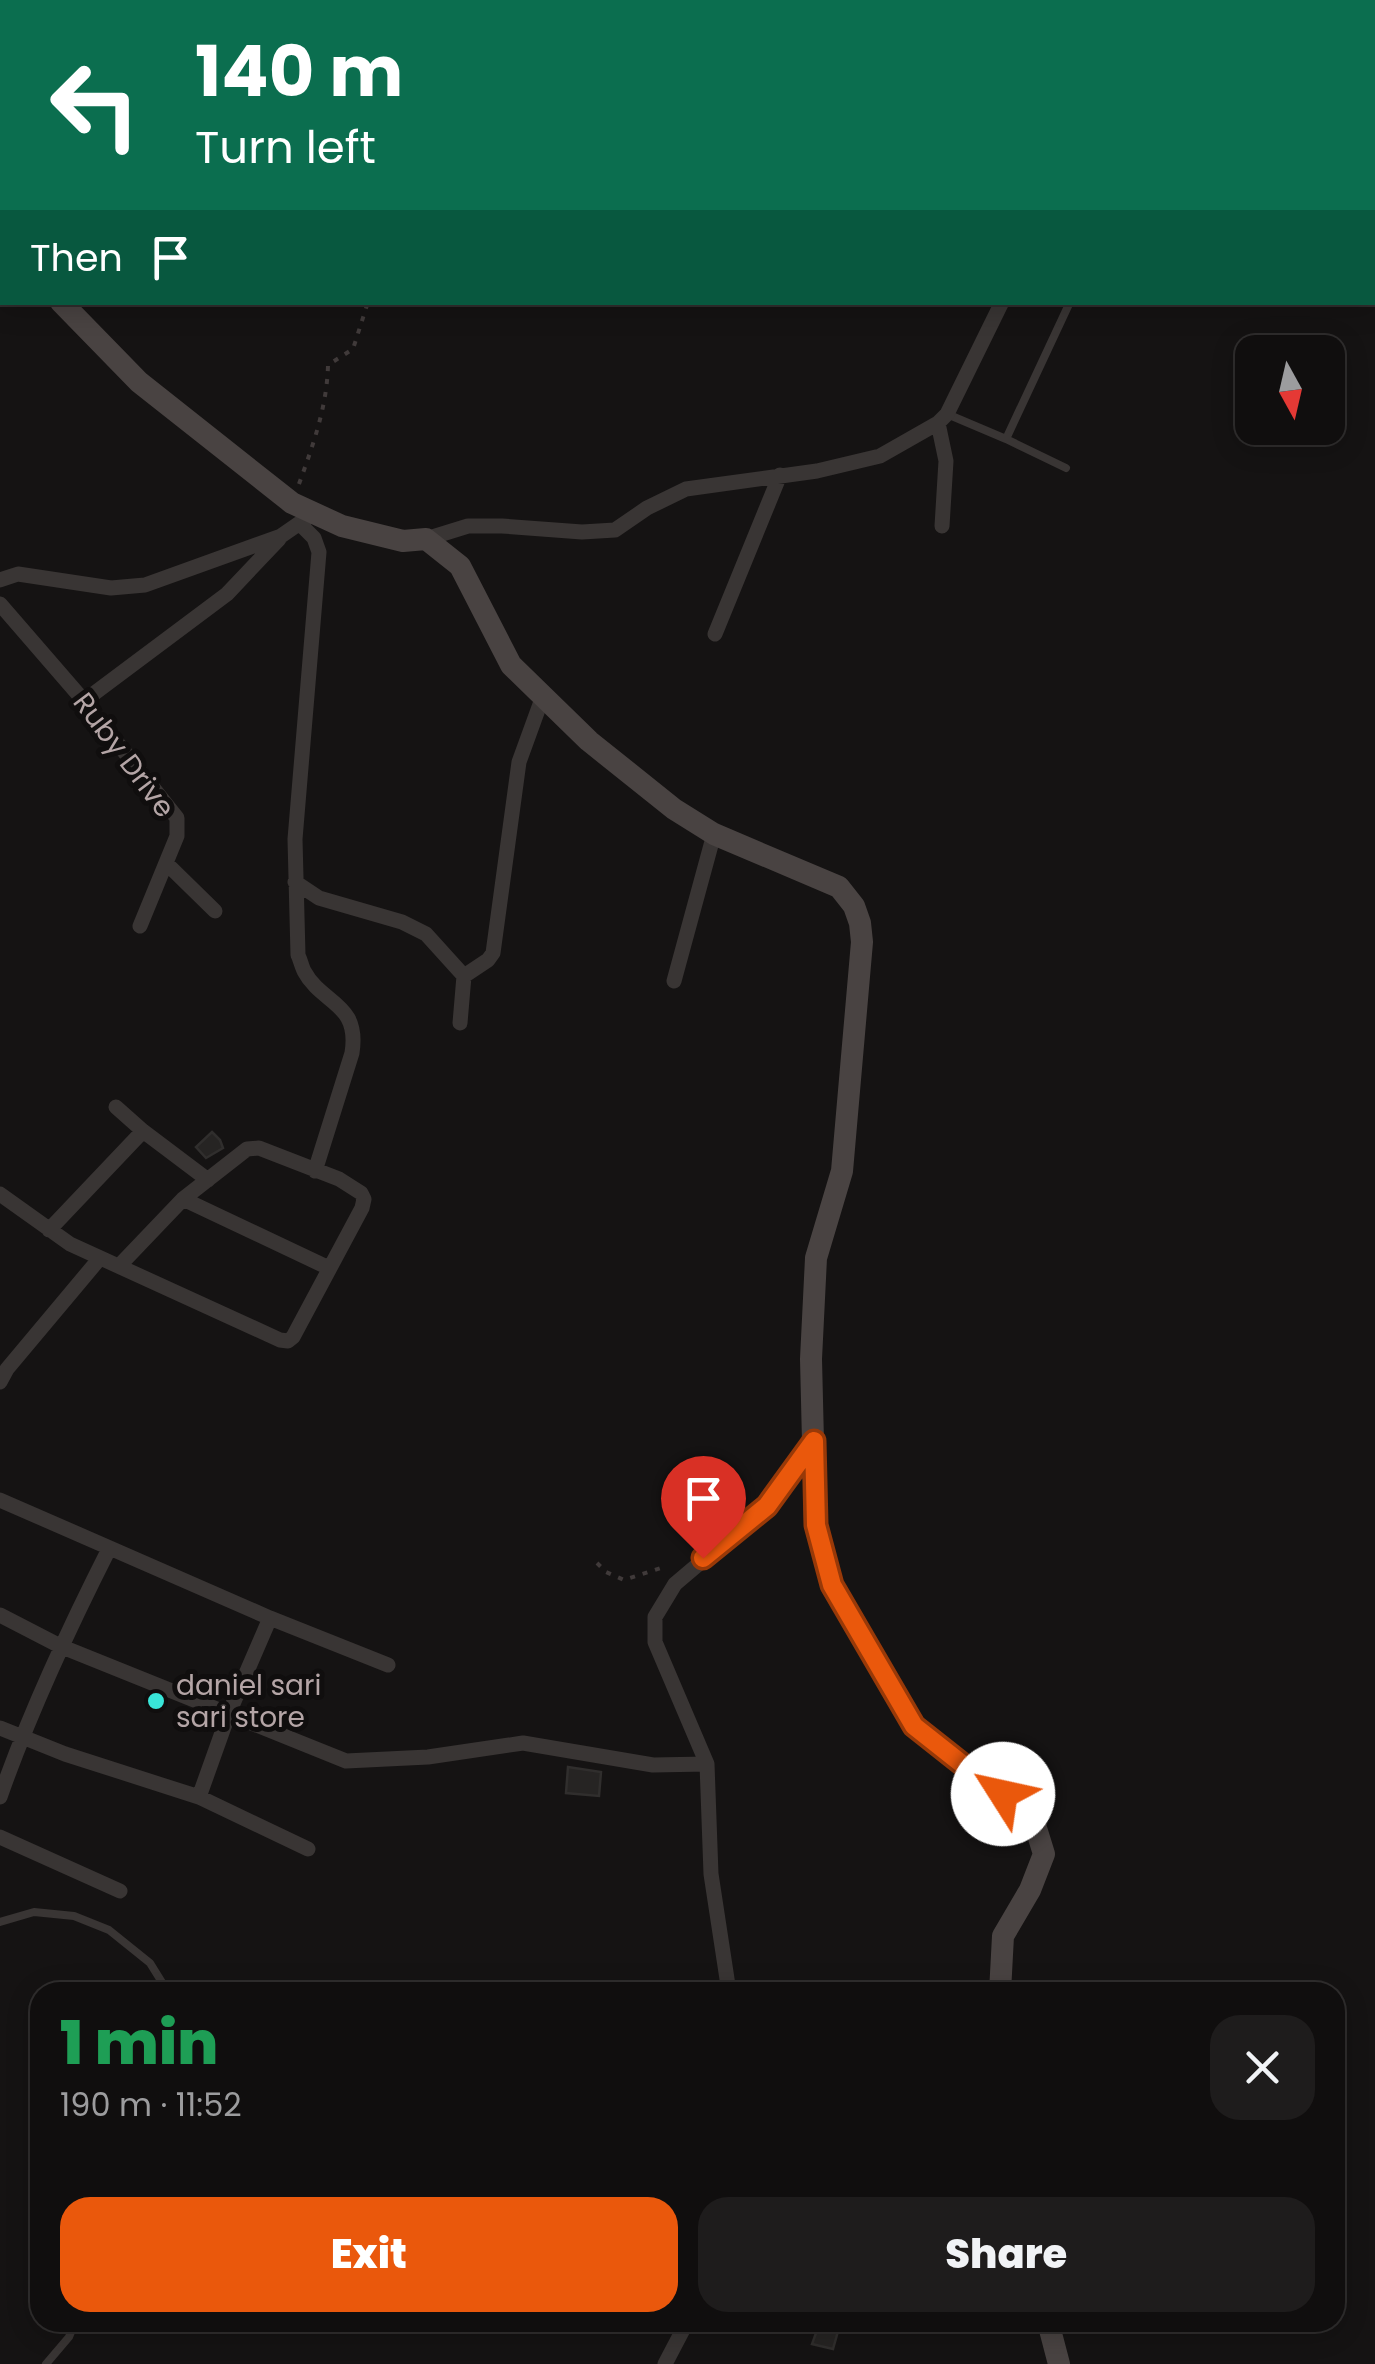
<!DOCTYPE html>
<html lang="en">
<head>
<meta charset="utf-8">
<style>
	body { margin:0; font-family:Poppins,sans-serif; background:#1e1c1c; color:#f1f3f6; height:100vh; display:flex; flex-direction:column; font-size:38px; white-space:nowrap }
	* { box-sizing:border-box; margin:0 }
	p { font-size:32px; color:#9c9c9e }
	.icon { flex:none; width:55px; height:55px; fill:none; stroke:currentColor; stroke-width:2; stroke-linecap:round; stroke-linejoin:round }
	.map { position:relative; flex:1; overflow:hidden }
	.panel { position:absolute; left:30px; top:1982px; width:1315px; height:350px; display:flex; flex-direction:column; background:#100e0e; border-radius:30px; box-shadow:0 5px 25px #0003,0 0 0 2px #302e2e }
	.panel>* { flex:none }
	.top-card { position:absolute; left:0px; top:0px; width:1375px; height:305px; box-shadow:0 5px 25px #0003,0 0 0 2px #302e2e; background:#0b6e4f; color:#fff; overflow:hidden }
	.needle { width:65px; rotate:172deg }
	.buttons { position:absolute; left:1235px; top:335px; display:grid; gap:20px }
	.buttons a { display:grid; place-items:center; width:110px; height:110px; border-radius:20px; background:#100e0e; box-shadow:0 5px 25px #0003,0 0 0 2px #302e2e; font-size:50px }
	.pin { position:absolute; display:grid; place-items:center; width:85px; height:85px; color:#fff; margin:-102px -42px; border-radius:50% 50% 50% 0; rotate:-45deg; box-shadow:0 0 10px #0007 }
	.pin .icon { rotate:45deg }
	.me { position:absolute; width:110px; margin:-55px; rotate:305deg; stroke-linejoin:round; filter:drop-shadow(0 0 8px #0008) }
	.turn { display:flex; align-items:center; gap:35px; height:210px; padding:0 30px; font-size:45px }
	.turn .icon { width:130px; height:130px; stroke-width:2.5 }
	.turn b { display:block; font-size:70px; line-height:85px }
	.then { display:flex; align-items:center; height:95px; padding:0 30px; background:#0003; gap:20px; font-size:38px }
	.round { display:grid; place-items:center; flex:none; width:105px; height:105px; border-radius:30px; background:#1e1c1c }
	.summary { display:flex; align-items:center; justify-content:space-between; height:170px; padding:0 30px }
	h1 { font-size:60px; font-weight:800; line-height:75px; color:#1e9e55 }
	.action { display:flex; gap:20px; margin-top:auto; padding:20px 30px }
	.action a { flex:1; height:115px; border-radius:30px; background:#ea580c; color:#fff; font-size:40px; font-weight:800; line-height:115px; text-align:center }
	.action a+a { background:#1e1c1c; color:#f1f3f6 }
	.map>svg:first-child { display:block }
</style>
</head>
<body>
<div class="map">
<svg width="1375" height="2364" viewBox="0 0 1375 2364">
	<rect width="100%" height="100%" fill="#151313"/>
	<path fill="#262423" stroke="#302e2d" stroke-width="2.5" d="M212 1132 220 1140 223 1148 206 1158 196 1147Z
		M568 1767 601 1772 599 1796 566 1793Z
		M820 2322 840 2324 833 2349 812 2344Z"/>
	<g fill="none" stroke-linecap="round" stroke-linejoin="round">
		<path stroke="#403a3a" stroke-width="4" stroke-dasharray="5 8" stroke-linecap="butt" d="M299 484C313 445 327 407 328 365L353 349 368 302
			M597 1563 606 1572 624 1580 667 1566"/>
		<path stroke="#393534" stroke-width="8" d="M130 0 132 2
			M89 2 92 0
			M352 2V0
			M0 64 2 63
			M947 414 1006 439 1066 468
			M1006 439 1070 302
			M0 1922 34 1912 74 1916 109 1930 150 1963 168 1992
			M46 2364 69 2337 75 2322"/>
		<path stroke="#393534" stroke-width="15" d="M1144 0 1148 2
			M230 2 231 0
			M1162 2 1163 0
			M938 423 946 461 942 526
			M300 524 314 538 319 552 295 839 298 955C299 956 303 970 304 971 322 1005 360 1002 352 1053L315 1171
			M426 539 468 526H502L582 532 615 530 647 508 686 489 817 471 880 456 938 423 947 414 1002 302
			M0 580 18 574 111 588 145 585 281 536 307 518
			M0 604 84 701 177 818V836L140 926
			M715 634 780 475
			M84 701 227 594 279 539
			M166 863 215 911
			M295 882 319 898 402 922 426 934 464 976
			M674 981 714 834
			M460 1023 464 976 488 960 493 953 519 762 543 696
			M116 1107 143 1131 208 1180
			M0 1194 70 1244 280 1340 288 1341 293 1337 362 1208 364 1199 361 1193 339 1179 259 1148 247 1149 183 1199 119 1266
			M183 1199 329 1268
			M49 1230 143 1131
			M0 1382 7 1369 100 1258
			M0 1500 270 1618 388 1665
			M0 1615 60 1646 346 1761 428 1757 523 1743 653 1765 707 1764
			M0 1728 65 1754 199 1797 308 1849
			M0 1797C30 1711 68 1630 109 1549
			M199 1797 229 1713 270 1618
			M0 1837 120 1891
			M729 1992 711 1874 707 1764 655 1642V1617L675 1584 767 1506 813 1441
			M665 2364 687 2322"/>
		<path stroke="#494342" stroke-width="22" d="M0 232 2 234
			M61 302 139 382 292 503 342 526 403 541 426 539 460 566 511 665 589 741 674 809 714 834 839 887 854 906 860 923 862 942 842 1171 816 1258 811 1359 815 1525 832 1585 915 1726 975 1775 1031 1812 1044 1854 1030 1890 1003 1936 1000 1992
			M1048 2322 1059 2364"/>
	</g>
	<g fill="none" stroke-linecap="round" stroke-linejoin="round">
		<defs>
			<path id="route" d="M703 1558 767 1506 814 1441 816 1525 832 1585 914 1726 976 1775 1003 1794"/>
		</defs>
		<use href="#route" stroke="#983908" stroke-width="25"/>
		<use href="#route" stroke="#ea580c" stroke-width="18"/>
	</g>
	<circle fill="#39e6d9" stroke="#100e0e" stroke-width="4" cx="156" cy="1701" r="10"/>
	<g text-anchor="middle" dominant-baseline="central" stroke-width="10" stroke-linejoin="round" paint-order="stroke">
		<g font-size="28" fill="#b4a5a6" stroke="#100e0e">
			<text transform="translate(124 755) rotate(53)">Ruby Drive</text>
		</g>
		<g font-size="28" fill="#b4a5a6" stroke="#100e0e" text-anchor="start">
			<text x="176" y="1685">daniel sari<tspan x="176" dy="32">sari store</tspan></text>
		</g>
	</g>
</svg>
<div class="buttons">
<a><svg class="needle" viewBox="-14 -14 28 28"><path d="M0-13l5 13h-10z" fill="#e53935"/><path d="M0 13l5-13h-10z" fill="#9c9c9e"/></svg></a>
</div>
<div class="pin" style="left:703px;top:1558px;background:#d93025"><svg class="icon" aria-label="arrive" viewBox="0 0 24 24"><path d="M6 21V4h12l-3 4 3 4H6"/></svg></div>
<svg class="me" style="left:1003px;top:1794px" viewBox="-20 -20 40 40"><circle r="19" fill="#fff"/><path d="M0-13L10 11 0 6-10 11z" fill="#ea580c"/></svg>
<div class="top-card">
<div class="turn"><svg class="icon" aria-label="left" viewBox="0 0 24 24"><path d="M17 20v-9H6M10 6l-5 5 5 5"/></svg><div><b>140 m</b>Turn left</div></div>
<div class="then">Then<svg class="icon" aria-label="arrive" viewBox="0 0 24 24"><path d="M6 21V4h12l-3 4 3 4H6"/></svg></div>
</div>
<section class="panel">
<div class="summary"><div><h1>1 min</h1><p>190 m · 11:52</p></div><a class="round"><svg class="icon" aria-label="close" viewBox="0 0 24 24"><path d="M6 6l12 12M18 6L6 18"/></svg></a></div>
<div class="action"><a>Exit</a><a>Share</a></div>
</section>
</div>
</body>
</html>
